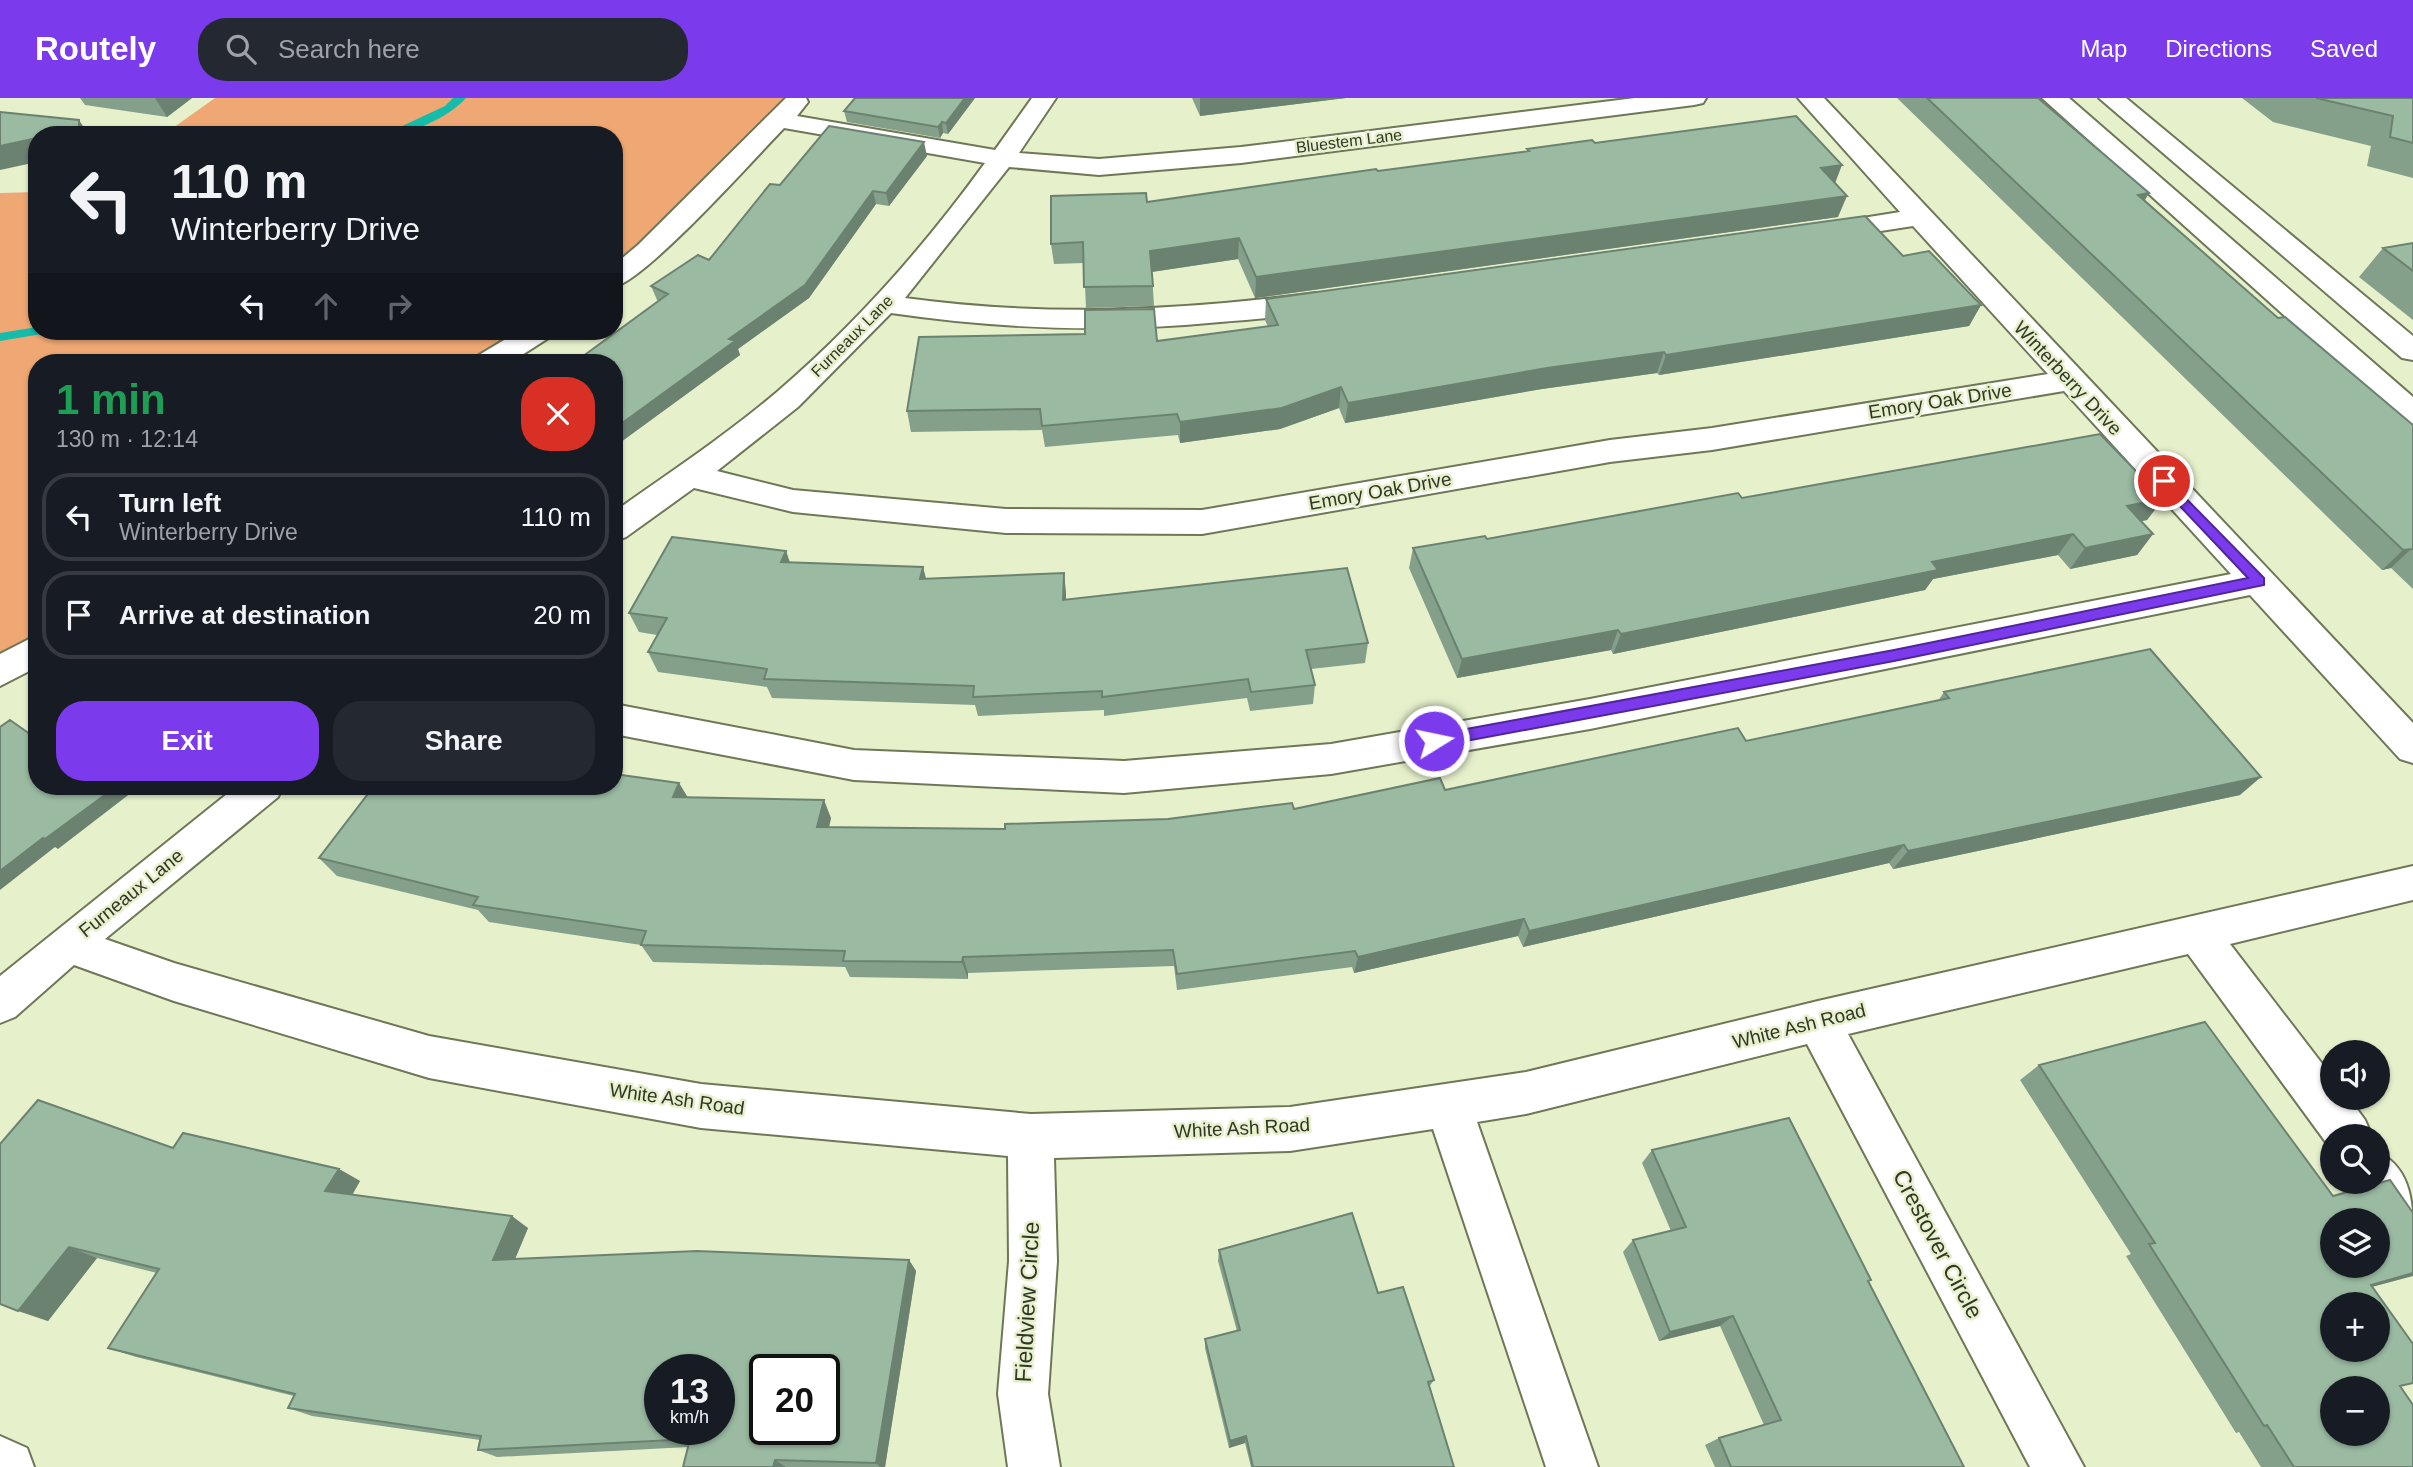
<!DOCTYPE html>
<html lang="en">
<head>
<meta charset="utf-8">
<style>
	body { margin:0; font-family:Helvetica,sans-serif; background:#242831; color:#f1f3f6; height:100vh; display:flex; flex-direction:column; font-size:26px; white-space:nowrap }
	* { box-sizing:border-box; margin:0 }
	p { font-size:23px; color:#9ea1a6 }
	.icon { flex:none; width:38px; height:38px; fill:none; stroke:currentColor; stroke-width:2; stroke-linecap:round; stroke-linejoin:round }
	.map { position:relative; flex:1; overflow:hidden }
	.sheet { position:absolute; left:28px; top:256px; width:595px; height:441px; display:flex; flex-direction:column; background:#171b24; border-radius:28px; box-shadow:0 2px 5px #0004 }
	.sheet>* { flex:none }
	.guide { position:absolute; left:28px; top:28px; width:595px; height:214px; border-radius:28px; box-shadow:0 2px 5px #0004; background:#171b24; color:#f1f3f6; overflow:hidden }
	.controls { position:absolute; left:2320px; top:942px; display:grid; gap:14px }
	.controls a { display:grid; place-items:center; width:70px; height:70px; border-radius:50%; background:#171b24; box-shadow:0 2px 5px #0004; font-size:35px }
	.speed { position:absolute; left:644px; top:1256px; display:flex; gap:14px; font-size:35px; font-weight:700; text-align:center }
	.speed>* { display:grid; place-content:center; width:91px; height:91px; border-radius:50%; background:#171b24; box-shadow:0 2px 5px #0004; line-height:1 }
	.speed small { font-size:18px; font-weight:400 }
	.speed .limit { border:4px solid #111; border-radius:10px; background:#fff; color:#111 }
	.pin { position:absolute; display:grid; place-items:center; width:60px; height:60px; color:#fff; margin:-30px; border:4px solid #fff; border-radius:50%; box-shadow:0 2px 7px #0007 }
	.me { position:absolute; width:77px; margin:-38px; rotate:80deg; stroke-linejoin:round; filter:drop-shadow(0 0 5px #0008) }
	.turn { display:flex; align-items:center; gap:24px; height:147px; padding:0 28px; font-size:32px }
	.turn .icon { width:91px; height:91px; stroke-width:2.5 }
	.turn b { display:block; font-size:49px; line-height:60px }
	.lanes { display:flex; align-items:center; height:66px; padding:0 28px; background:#0003; justify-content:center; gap:35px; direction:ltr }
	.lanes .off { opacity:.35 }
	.round { display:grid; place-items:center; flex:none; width:74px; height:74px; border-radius:28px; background:#242831 }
	.summary { display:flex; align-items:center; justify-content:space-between; height:119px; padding:0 28px }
	h1 { font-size:42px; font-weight:700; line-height:52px; color:#1e9e55 }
	.cta { display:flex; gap:14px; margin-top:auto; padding:14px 28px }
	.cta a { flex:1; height:80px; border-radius:28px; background:#7c3aed; color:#fff; font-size:28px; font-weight:700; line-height:80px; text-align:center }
	.cta a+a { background:#242831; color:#f1f3f6 }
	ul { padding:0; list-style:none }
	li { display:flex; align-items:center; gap:21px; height:88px; margin:0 14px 10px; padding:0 14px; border:4px solid #363941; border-radius:28px }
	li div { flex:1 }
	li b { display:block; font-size:26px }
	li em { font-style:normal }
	header { display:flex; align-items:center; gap:42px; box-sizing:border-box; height:98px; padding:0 35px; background:#7c3aed; color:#fff }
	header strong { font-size:33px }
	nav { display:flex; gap:38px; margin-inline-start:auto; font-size:24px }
	.search { width:490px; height:63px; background:#242831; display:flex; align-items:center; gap:18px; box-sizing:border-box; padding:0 24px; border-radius:28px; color:#9ea1a6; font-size:26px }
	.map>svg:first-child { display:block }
</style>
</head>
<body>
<header>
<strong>Routely</strong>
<div class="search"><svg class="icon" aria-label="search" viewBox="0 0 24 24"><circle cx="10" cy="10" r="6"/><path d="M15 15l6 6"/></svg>Search here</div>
<nav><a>Map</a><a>Directions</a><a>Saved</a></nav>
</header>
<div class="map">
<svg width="2413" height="1369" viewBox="0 0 2413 1369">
	<rect width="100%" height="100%" fill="#e6f1cc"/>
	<path fill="#efa873" d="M215 0H791L614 177V37H163Z
		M37 94V233H526L476 264H37V540L0 563V95Z"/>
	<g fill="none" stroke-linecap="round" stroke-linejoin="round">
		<path fill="#16bcaa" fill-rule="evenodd" d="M453 0H466C448 20 410 37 383 37L445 8Z
			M37 229V233H43L42 236 0 243V235Z"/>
		<defs>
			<path id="minor" d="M786 0H806L808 4 797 18 995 52 1032 0H1056L1019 55 1099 61 1241 49 1635 0H1706L1703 5 1694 7 1241 65 1099 77 1009 69 905 200C1043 219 1178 213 1316 195L1326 198 1330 204 1326 210C1292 219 1255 221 1220 224 1109 235 1001 231 891 215L798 309 717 373 793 392 1006 411 1202 412 1610 342 1712 330 2048 276 1913 128 1823 142 1813 140 1809 134 1813 128 1900 114 1798 0H1824L2413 625V665L2400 661 2250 497 1590 631 1331 676 1124 695 854 682 614 636V606L854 652 1124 663 1331 646 1590 601 2231 476 2064 293 1712 352 1610 364 1202 436 1006 435 793 414 694 390 626 439 614 443V414C669 375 725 338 777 294 855 227 925 148 985 65L784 30C754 61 647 181 614 189V167L638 147Z
				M2042 0H2069L2413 299V326L2402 323Z
				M2099 0H2126L2413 238V262L2402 260Z
				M519 233H555L550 239 511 264H475L479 257Z
				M37 537V569L0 588V556Z
				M237 688H283L278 699 105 841 174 865 429 938 701 986 1031 1016 1290 1009 1526 974 1818 903 2413 768V802L2230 846 2333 980V999H2348L2365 1022 2372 1038H2333V1054L2188 856 1848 936 2084 1369H2030L1807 946 1526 1016 1477 1024 1598 1369H1546L1433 1031 1290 1053 1054 1060 1057 1163 1048 1296 1060 1369H1008L998 1296 1009 1163 1008 1058 701 1030 429 980 174 903 74 867 15 919 0 925V878Z
				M2378 1054C2413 1072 2413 1107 2413 1147L2396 1140 2357 1083H2378Z
				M0 1338 27 1350 34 1369H0Z"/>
		</defs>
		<use href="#minor" stroke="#6e7756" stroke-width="4"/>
		<use href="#minor" fill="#fff" fill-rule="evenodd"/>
	</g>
	<path fill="#84a08a" d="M80 0H192L167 19 85 7Z
		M975 0 948 36 943 35 940 40 847 24 844 13Z
		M1192 0H1346L1200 18Z
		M1897 0H2038L2149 95 2145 102 2278 220 2413 327V491L2391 470 2382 472Z
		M2242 0H2413V80L2367 68 2371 48 2273 24Z
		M1595 45 1835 85 1838 119 1255 200 1238 161 1152 174 1154 208 1086 210 1084 165 1054 166 1051 146 1147 104 1527 54V51Z
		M927 58 889 108 876 106 809 200 738 251 740 257 614 349V264L659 203 657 202 651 188 709 162 780 87Z
		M2413 145V222L2359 179 2383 150Z
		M1903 158 1981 207 1969 228 1659 277 1657 275 1542 291 1345 325 1339 310 1280 331 1180 345 1178 337 1045 349 1042 332 911 334 907 313 1157 243 1268 229 1265 222 1266 201Z
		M1742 400 2163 401 2147 422 2141 423 2153 436 2137 457 2070 471 2058 457 1933 481 1925 492 1613 556 1611 552 1457 580 1409 470 1413 450 1487 441Z
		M786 453 790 465 923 469 926 481 1064 475 1066 501 1368 545 1365 565 1311 571 1315 587 1313 606 1250 613 1247 600 1104 618V612L978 618 975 607 772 600 767 589 658 574 648 554 657 537 639 534 629 515Z
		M1944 594 2240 697 1893 771 1889 765 1523 849 1518 838 1354 875 1352 869 1177 892 1174 868 968 875V881L850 879 845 869 653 864 641 847 489 824 478 812 337 778 319 760 679 685 687 699 831 720 829 729 1005 731 1168 721 1294 711 1445 692 1746 643 1938 603Z
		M2039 967 2372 1189 2400 1288 2413 1369H2261L2239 1334 2236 1335 2126 1158 2131 1156 2020 982Z
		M173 1050 339 1071 360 1083 352 1097 528 1130 515 1161 909 1162 916 1173 885 1369H683L688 1349 497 1359 478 1352 480 1342 312 1318 288 1310 294 1298 136 1259 108 1250 157 1175 97 1160 48 1223 0 1206Z
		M1652 1052 1869 1184 1964 1369H1715L1705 1347 1719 1340 1764 1327 1720 1228 1659 1243 1623 1154 1633 1142 1671 1133 1642 1065Z
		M1219 1152 1378 1195 1434 1282 1429 1289 1454 1369H1251L1245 1345 1229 1350 1205 1250V1241L1237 1233 1218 1163Z"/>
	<path fill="#6c8271" d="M155 0H192L167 19Z
		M965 0H975L948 36 946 25Z
		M1200 0H1346L1200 18Z
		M79 22 89 37H50Z
		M942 24 943 35 940 40 938 29Z
		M37 40V64L0 72V48Z
		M924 44 927 58 889 108 886 95Z
		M1842 67 1834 88 1821 70Z
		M873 93 876 106 809 200 738 251 740 257 614 349V331L729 241Z
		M2149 95 2136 116 2138 97Z
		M1847 98 1838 119 1255 200 1256 179Z
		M1239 140 1238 161 1151 174 1150 153Z
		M1981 207 1969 228 1659 277 1666 257Z
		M1664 254 1657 275 1542 291 1345 325 1348 305 1547 270Z
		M1341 289 1339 310 1280 331 1180 345V324Z
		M2163 401 2147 422 2112 429 2127 408Z
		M2073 436 2058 457 1933 481 1925 492 1613 556 1621 536 1932 464Z
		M2153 436 2137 457 2070 471 2085 450Z
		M2412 450 2391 470 2382 472 2403 452Z
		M786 453 793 474 781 464Z
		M923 469 928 489 920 481Z
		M1064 475 1066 495V522L1063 502Z
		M1618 532 1611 552 1457 580 1462 561Z
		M2261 679 2240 697 1893 771 1908 753Z
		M679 685 690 703 673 699Z
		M117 688H140L58 751 55 749 0 792V773L43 740Z
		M824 702 831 720 825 747 817 729Z
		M1904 747 1889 765 1523 849 1529 833Z
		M1524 821 1518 838 1354 875 1358 859Z
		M963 859 968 875V881L962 864Z
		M339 1071 360 1083 347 1106 325 1093Z
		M512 1118 528 1130 510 1173 493 1162Z
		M69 1149 97 1160 48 1223 18 1213Z
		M909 1162 916 1173 885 1369H880L876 1365Z
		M2413 1175V1178L2342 1197 2371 1187Z
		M1733 1218 1720 1228 1659 1243 1670 1234Z
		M1246 1338 1245 1345 1229 1350 1230 1343Z
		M775 1362 786 1369H773Z"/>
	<path fill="#9abaa1" stroke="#6c8271" stroke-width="2" fill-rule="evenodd" d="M855 0H965L946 25 942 24 938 29 844 13Z
		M1927 0H2038L2149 95 2138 97 2278 220 2285 219 2413 327V451L2403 452Z
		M2316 0H2413V45L2390 39 2393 18Z
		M0 14 79 22V30L50 37H37V40L0 48Z
		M1796 18 1842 67 1821 70 1847 98 1256 179 1239 140 1150 153 1153 188 1084 189 1083 144 1051 146V98L1146 95 1147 104 1376 71 1378 73 1529 53 1527 51 1592 42 1595 45Z
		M829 28 924 44 886 95 873 93 805 187 729 241 735 243 614 331V264H575L668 196 651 188 698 157 709 162 770 86 780 87Z
		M1865 118 1903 158 1929 153 1981 207 1666 257 1664 254 1547 270 1348 305 1341 289 1282 310 1180 324 1177 316 1042 328 1040 311 907 313 919 239 1085 236V212L1154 211 1157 243 1278 227 1266 201Z
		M2413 145V173L2383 150Z
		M2100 336 2163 401 2127 408 2153 436 2085 450 2073 436 1932 464 1938 472 1621 536 1618 532 1462 561 1413 450 1485 438 1487 441 1738 395 1742 400Z
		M672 439 786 453 781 464 923 469 920 481 1064 475 1063 502 1347 470 1368 545 1306 552 1315 587 1251 594 1248 581 1102 599V593L973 599 974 588 764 581 767 571 648 554 667 520 629 515Z
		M2150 551 2261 679 1908 753 1904 747 1529 833 1524 821 1358 859 1355 853 1177 876 1173 852 963 859 962 864 843 863 845 853 641 847 646 833 473 807 478 799 319 760 374 688H614V676L679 685 673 699 824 702 817 729 1005 731V726L1168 721 1292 705 1294 711 1440 680 1445 692 1738 630 1746 643 1949 600 1944 594Z
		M10 622 37 641V688H117L45 741 43 740 0 773V629Z
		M2205 924 2333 1098 2390 1082 2413 1115V1175L2371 1187 2413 1246V1285L2400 1288 2413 1307V1369H2294L2267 1327 2264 1328 2149 1146 2155 1145 2039 967ZM2333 1122H2378V1167H2333ZM2333 1206H2378V1251H2333ZM2333 1290H2378V1335H2333Z
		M38 1002 173 1050 183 1035 339 1071 325 1093 512 1118 493 1162 697 1153 909 1162 876 1365 775 1362 773 1369H683L690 1341 478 1352 481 1338 288 1310 295 1296 108 1250 159 1171 69 1149 18 1213 0 1206V1046ZM660 1272H719V1332H660ZM765 1272H824V1332H765Z
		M1789 1020 1871 1182 1868 1183 1964 1369H1731L1719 1340 1781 1322 1733 1218 1670 1234 1633 1142 1686 1129 1652 1052Z
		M1352 1115 1378 1195 1403 1189 1434 1282 1428 1284 1454 1369H1253L1246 1338 1230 1343 1205 1241 1240 1232 1219 1152Z"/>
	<path fill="#7c3aed" stroke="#51269a" stroke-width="2" d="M2164 378 2264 480V487L1894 563 1434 649 1427 643 1434 637 1894 552 2248 480 2159 386 2158 383Z"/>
	<g text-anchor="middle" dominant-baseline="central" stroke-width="5" stroke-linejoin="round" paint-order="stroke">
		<g font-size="16" fill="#323628" stroke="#e6f1cc">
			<text transform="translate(1349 43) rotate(-7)">Bluestem Lane</text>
			<text transform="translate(852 238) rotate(-45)">Furneaux Lane</text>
		</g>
		<g font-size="19" fill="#323628" stroke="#e6f1cc">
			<text transform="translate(2068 280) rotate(47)">Winterberry Drive</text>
			<text transform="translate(1940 303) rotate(-9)">Emory Oak Drive</text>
			<text transform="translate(1380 393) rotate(-10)">Emory Oak Drive</text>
			<text transform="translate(131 795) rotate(-39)">Furneaux Lane</text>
			<text transform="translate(1799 928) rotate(-14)">White Ash Road</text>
			<text transform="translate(677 1001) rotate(8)">White Ash Road</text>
			<text transform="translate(1242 1030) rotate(-3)">White Ash Road</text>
		</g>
		<g font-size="23" fill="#323628" stroke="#e6f1cc">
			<text transform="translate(1938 1146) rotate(62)">Crestover Circle</text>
			<text transform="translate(1027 1204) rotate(-87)">Fieldview Circle</text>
		</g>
	</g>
</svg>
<div class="controls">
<a><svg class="icon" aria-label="sound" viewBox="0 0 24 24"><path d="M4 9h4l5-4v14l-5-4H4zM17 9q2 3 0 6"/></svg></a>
<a><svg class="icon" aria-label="search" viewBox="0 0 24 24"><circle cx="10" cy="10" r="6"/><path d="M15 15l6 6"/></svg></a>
<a><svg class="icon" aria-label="layers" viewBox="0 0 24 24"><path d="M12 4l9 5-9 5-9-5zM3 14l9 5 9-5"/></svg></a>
<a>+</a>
<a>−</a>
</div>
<div class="speed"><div>13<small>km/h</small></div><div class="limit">20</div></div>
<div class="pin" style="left:2164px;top:383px;background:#d93025"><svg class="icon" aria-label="arrive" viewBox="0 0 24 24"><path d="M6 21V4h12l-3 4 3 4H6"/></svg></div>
<svg class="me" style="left:1434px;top:643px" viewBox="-20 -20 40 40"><circle r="17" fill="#7c3aed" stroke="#fff" stroke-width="3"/><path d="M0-11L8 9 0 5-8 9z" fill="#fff"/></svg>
<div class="guide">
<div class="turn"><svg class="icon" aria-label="left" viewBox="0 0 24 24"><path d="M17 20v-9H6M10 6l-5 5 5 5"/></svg><div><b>110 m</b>Winterberry Drive</div></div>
<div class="lanes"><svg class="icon" aria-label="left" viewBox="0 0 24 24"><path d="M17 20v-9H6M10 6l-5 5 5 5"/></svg><svg class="icon off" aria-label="ahead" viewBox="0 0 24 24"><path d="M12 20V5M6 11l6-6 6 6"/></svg><svg class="icon off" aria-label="right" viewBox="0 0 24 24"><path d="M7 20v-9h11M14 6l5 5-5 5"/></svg></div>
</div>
<section class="sheet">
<div class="summary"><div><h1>1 min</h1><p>130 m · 12:14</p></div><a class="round" style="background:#d93025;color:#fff"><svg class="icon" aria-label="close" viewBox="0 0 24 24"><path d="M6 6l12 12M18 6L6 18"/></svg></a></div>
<ul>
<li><svg class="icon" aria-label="left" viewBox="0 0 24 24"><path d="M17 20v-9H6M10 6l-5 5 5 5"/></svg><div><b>Turn left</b><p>Winterberry Drive</p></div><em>110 m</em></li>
<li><svg class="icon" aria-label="arrive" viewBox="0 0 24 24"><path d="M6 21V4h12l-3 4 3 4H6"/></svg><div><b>Arrive at destination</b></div><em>20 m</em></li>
</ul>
<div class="cta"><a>Exit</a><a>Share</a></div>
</section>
</div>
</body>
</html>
